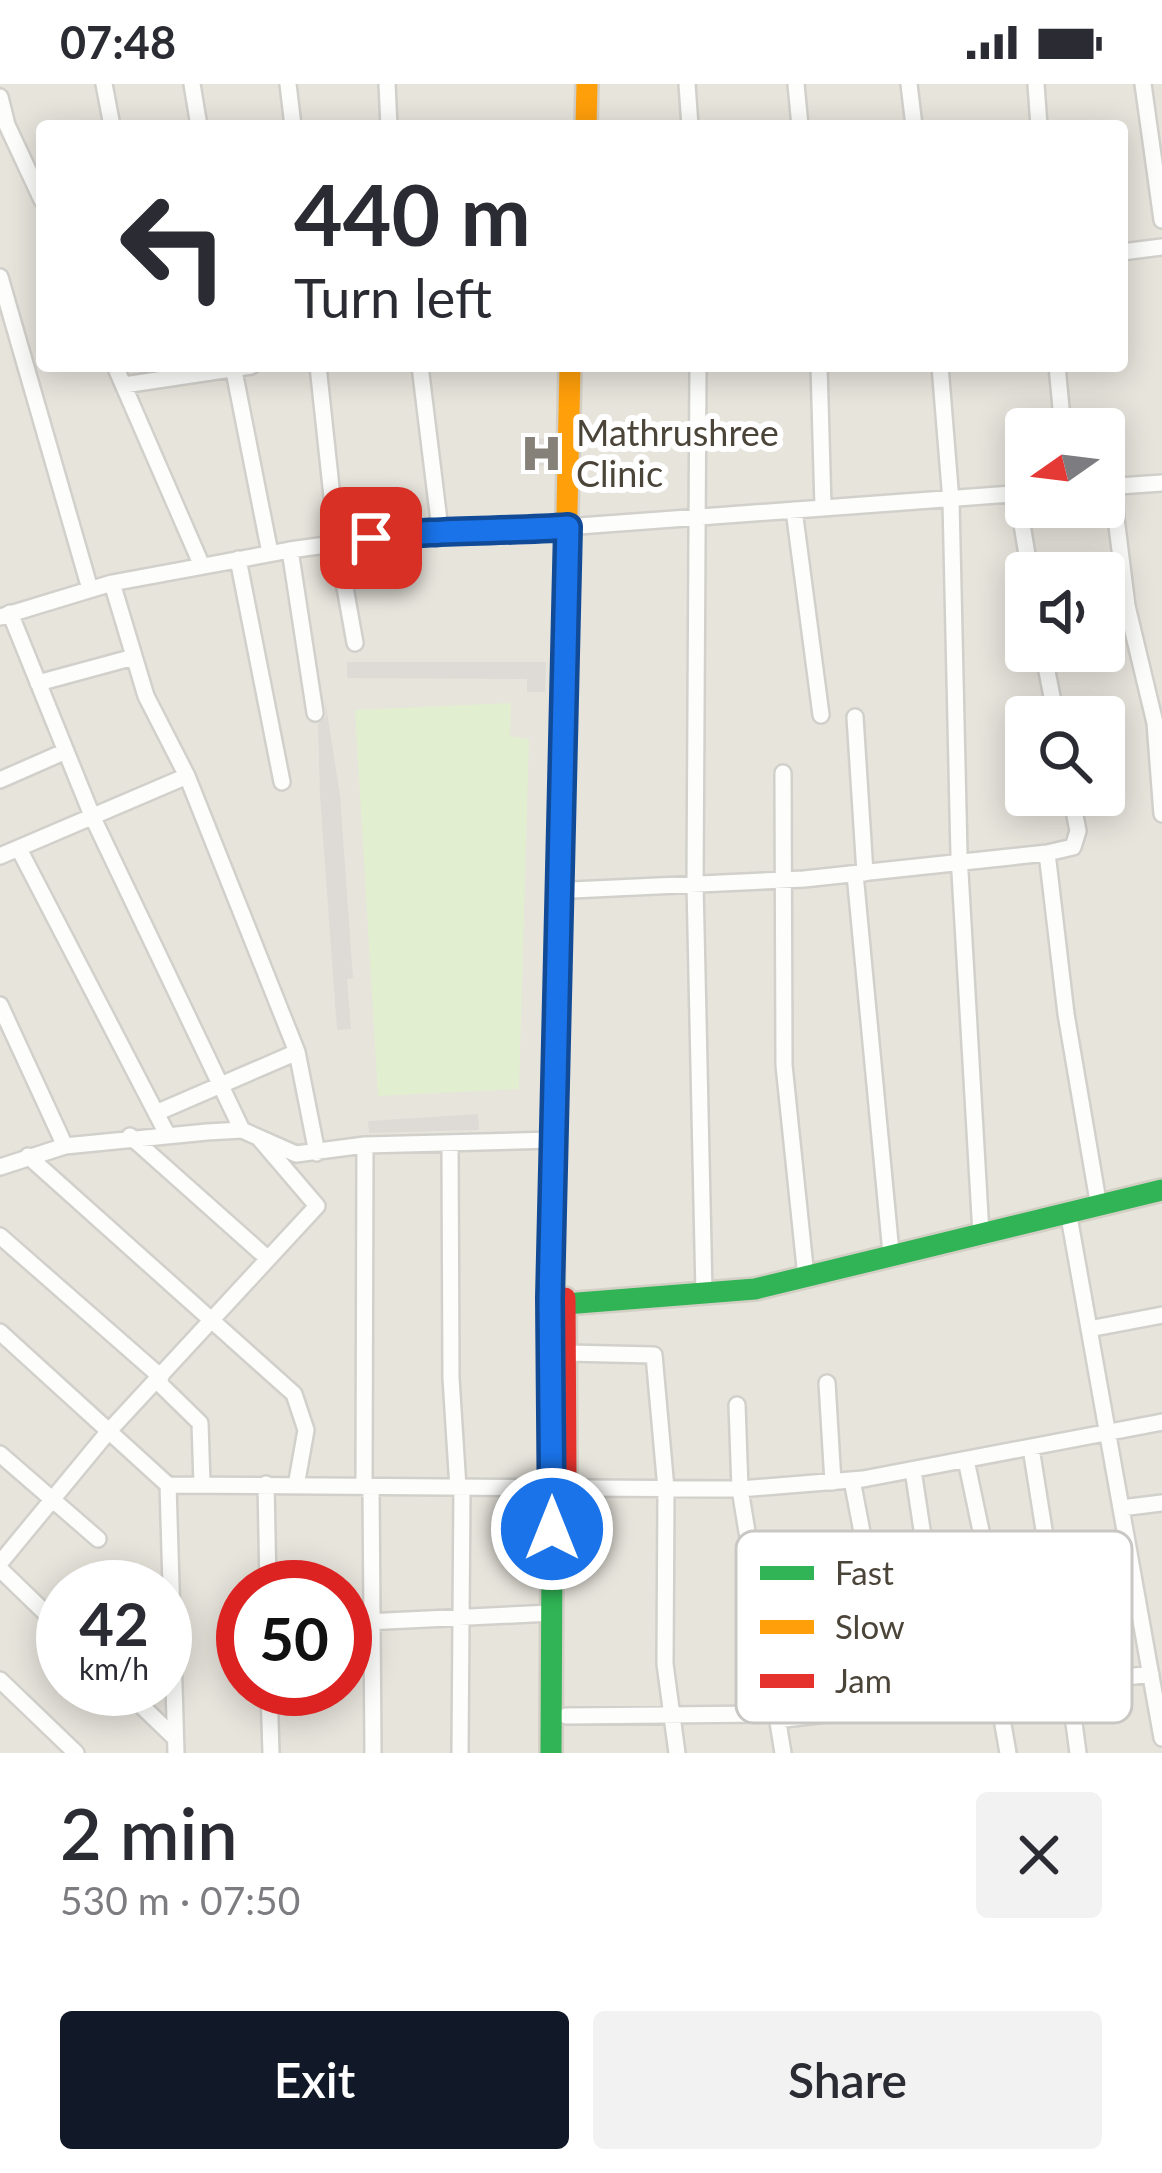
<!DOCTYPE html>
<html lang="en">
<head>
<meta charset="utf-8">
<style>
	body { margin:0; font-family:Lato,sans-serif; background:#f2f2f3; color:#2b2b33; height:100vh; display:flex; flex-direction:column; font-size:45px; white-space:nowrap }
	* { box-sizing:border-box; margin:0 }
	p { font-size:39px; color:#7c7c81 }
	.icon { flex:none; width:66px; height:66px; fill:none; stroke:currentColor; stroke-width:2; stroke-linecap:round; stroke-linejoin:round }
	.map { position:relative; height:1669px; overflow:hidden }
	.drawer { display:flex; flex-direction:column; background:#fff; flex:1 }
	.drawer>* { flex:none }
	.hud { position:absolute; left:36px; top:36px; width:1092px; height:252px; border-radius:12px; box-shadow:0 6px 30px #0003; background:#fff; color:#2b2b33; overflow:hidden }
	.needle { width:78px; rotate:256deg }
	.controls { position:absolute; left:1005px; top:324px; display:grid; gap:24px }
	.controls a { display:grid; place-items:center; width:120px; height:120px; border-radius:12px; background:#fff; box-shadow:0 6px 30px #0003; font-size:60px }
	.speed { position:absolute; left:36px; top:1476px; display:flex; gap:24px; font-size:60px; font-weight:700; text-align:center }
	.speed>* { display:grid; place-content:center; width:156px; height:156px; border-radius:50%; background:#fff; box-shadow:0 6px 30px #0003; line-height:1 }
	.speed small { font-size:30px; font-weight:400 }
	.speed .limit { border:18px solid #d22; background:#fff; color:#111 }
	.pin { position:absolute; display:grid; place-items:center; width:102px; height:102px; color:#fff; margin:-51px; border-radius:24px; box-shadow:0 6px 18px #0006 }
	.me { position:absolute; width:132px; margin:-66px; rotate:0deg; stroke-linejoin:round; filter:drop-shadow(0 0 9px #0008) }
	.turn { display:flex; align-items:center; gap:42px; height:252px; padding:0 60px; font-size:54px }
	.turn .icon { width:156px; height:156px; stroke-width:2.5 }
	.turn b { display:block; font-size:84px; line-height:102px }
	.round { display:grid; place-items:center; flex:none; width:126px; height:126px; border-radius:12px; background:#f2f2f3 }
	.head { display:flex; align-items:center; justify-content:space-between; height:204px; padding:0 60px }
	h1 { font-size:72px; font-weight:600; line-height:90px }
	.action { display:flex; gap:24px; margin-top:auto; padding:24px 60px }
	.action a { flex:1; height:138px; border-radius:12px; background:#111827; color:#fff; font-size:48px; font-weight:600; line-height:138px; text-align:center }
	.action a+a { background:#f2f2f3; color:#2b2b33 }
	.status { display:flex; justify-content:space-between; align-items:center; height:84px; padding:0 60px; background:#fff; direction:ltr }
	.status svg { height:33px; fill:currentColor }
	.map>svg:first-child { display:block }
</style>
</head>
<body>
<div class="status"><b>07:48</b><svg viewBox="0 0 49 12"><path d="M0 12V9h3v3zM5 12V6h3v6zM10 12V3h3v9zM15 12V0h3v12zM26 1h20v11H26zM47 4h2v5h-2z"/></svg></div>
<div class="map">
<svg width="1162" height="1669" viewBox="0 0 1162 1669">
	<rect width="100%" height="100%" fill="#f4f2ee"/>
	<path fill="#e7e4dc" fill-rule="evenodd" d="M0 0H1162V1669H0ZM42 42H1122V282H42ZM1026 345H1104V423H1026ZM1026 489H1104V567H1026ZM1026 633H1104V711H1026ZM63 1503H165V1605H63ZM243 1503H345V1605H243Z"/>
	<path fill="#e1eecf" d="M511 619 510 652 529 655 519 1005 378 1012 355 626Z"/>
	<path fill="#dedbd6" d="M554 354 553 382H526L525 355Z
		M347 578H546L545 608H527V595L347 594Z
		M325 615 340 711 353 894 347 895 351 945 337 946 320 712 318 640 326 632Z
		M478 1030 479 1046 369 1049 368 1037Z"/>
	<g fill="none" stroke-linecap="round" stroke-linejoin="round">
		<defs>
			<path id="street" d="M104 0 112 42
				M192 0 199 42
				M288 0 293 42
				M387 0 389 42
				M687 0 690 42
				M796 0 800 42
				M909 0 914 42
				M1036 0 1039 42
				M1143 0 1162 136
				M0 13 7 41 42 116
				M1122 168 1162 163
				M0 193 90 505
				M115 282 202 482
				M233 282 270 469
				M318 282 337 459 355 559
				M420 282 440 445
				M698 282 695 800 704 1209
				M819 282 823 423
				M940 282 951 417 959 771 981 1150
				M1057 282 1063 345
				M124 301 251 282
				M1112 402 1127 522 1155 639 1162 730
				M1105 403 1162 399
				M1017 410 1030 489
				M794 426 821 631
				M579 442 1026 409
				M290 466 315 629
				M238 475 282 698
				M112 499 146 612 187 692 297 968 317 1069
				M10 529 93 734 242 1046
				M0 533 112 499 290 466 440 445 486 450 568 443
				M1043 567 1056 633
				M38 599 134 573
				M855 633 865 789
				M783 689 784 981 806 1193
				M0 696 66 667
				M19 765 167 1050
				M1047 769 1066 930 1099 1123
				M0 772 187 692
				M855 790 891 1169
				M572 806 804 795 1047 769 1073 763 1078 747 1071 711
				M0 921 65 1062
				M156 1029 297 968
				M130 1052 266 1173
				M450 1061 451 1294 458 1404
				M28 1072 294 1310 306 1346 296 1402
				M0 1083 65 1062 207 1048 242 1046 296 1070 365 1061 553 1056
				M1068 1127 1162 1654
				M0 1152 161 1293
				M1089 1245 1162 1231
				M0 1248 168 1401 740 1405 863 1395 1162 1338
				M567 1269 654 1271 666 1405 665 1580 677 1669
				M157 1297 200 1339 202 1400
				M827 1299 833 1398
				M737 1321 740 1405 783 1669
				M0 1370 98 1455
				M966 1376 988 1480
				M913 1386 948 1617
				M852 1396 886 1573 850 1578 856 1626
				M266 1400 268 1503
				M168 1401 176 1669
				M364 1403 365 1061
				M371 1403 373 1669
				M1121 1424 1162 1419
				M0 1479 108 1348 317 1122 259 1054
				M0 1485 63 1546
				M930 1495 1048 1471 1031 1364
				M756 1516 872 1500
				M345 1539 552 1529
				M0 1596 76 1669
				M1069 1602 1078 1669
				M124 1605 175 1654
				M269 1605 271 1669
				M998 1612 1008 1669
				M566 1632 775 1630
				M777 1636 1151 1590
				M460 1669 462 1404"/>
			<path id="fast" d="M565 1220 755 1205 1162 1106
				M551 1669 554 1054"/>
			<path id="slow" d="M586 42 587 0
				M554 1054 570 282"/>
			<path id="jam" d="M565 1214 566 1392"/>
		</defs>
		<use href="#street" stroke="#d2d0cb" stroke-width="20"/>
		<use href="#fast" stroke="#d3cfc5" stroke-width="26"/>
		<use href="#slow" stroke="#d3cfc5" stroke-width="26"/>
		<use href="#jam" stroke="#d3cfc5" stroke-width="26"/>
		<use href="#street" stroke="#fdfdfc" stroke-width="15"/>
		<use href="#fast" stroke="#30b455" stroke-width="21"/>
		<use href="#slow" stroke="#ff9f0a" stroke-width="21"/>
		<use href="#jam" stroke="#e5322d" stroke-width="21"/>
	</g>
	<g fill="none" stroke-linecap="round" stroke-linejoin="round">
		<defs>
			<path id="route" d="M371 454C437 445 502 448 568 443L550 1214 552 1445"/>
		</defs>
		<use href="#route" stroke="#114b97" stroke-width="30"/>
		<use href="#route" stroke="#1a73e8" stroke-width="21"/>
	</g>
	<defs>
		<symbol id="hospital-bare" viewBox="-9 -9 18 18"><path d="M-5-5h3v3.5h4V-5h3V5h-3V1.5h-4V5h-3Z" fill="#868178" stroke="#fff" stroke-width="2.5" paint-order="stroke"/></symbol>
	</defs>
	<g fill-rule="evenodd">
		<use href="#hospital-bare" x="512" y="340" width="59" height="59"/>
	</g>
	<g text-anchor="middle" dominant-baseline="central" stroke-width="12" stroke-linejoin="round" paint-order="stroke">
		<g font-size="36" fill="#4b4439" stroke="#fff" text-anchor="start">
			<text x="576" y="348">Mathrushree<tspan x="576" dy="41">Clinic</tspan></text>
		</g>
	</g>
	<rect x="736" y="1447" width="396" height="192" rx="18" fill="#fff" stroke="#c9c7c4" stroke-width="3"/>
	<rect x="760" y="1482" width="54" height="14" fill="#30b455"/>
	<rect x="760" y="1536" width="54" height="14" fill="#ff9f0a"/>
	<rect x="760" y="1590" width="54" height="14" fill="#e5322d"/>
	<g font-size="33" fill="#4b4439">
		<text x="835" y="1501">Fast</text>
		<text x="835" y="1555">Slow</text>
		<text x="835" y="1609">Jam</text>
	</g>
</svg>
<div class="controls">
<a><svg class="needle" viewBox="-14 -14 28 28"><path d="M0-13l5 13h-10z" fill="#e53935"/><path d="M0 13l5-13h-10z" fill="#7c7c81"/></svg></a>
<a><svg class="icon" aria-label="sound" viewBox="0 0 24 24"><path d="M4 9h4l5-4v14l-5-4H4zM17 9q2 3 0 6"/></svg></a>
<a><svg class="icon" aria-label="search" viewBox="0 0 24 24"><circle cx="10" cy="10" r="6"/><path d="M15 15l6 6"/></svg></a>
</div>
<div class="speed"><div>42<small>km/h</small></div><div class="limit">50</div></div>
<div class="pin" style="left:371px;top:454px;background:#d93025"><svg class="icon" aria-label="arrive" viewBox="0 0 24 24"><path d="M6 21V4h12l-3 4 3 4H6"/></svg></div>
<svg class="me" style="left:552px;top:1445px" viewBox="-20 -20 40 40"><circle r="17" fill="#1a73e8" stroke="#fff" stroke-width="3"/><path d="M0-11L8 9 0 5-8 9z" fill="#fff"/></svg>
<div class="hud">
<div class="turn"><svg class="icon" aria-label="left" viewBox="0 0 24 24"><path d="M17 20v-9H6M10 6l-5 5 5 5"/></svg><div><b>440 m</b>Turn left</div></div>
</div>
</div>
<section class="drawer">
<div class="head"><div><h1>2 min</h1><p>530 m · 07:50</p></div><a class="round"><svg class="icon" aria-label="close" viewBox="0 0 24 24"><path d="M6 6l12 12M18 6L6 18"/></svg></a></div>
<div class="action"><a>Exit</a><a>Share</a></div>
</section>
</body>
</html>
